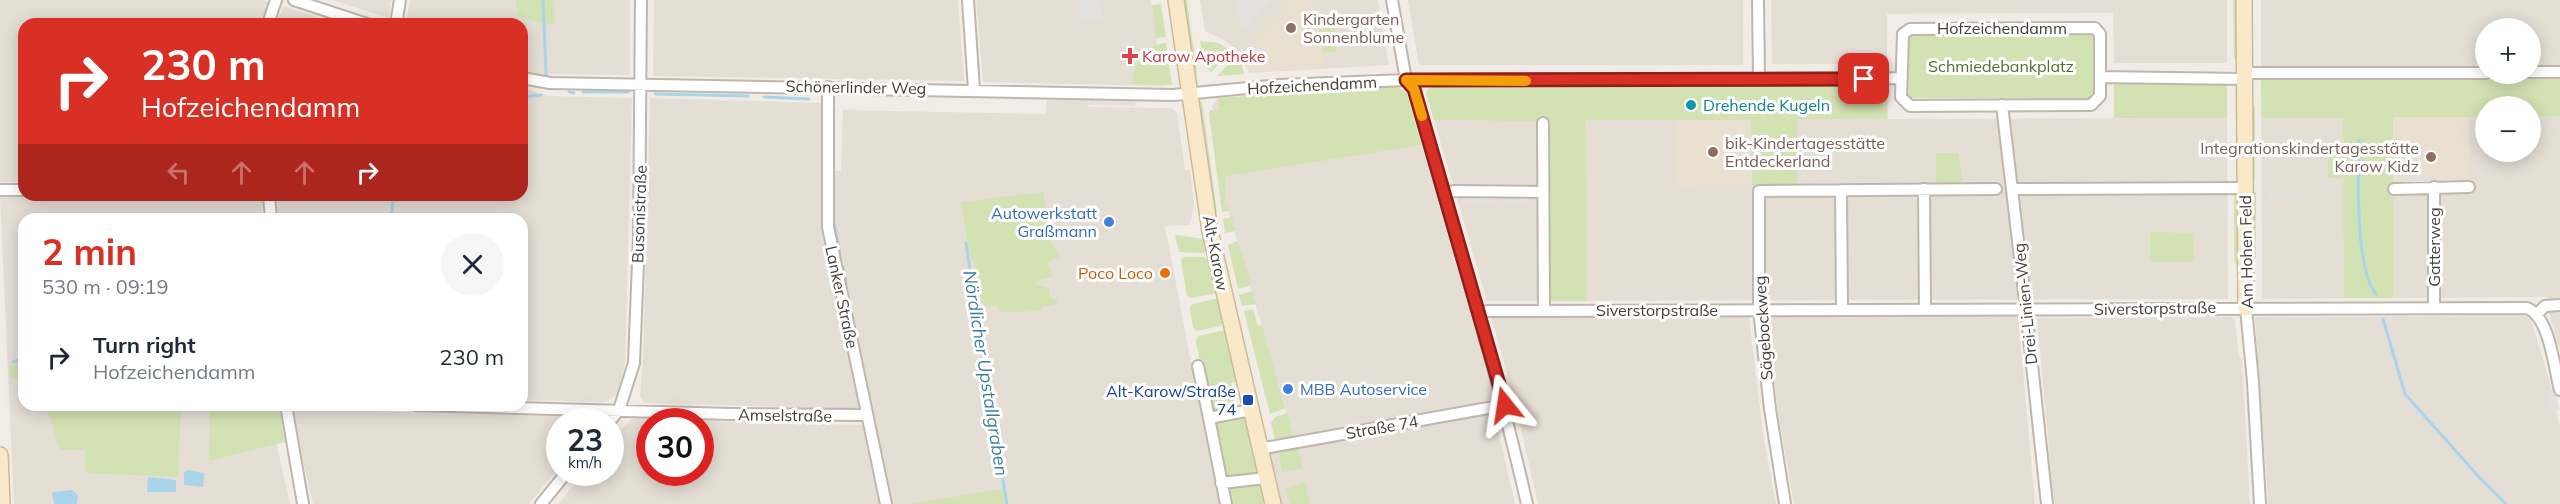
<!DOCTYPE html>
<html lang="en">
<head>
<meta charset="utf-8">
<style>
	body { margin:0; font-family:Mulish,sans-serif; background:#f6f6f7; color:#1f2937; height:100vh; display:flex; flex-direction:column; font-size:22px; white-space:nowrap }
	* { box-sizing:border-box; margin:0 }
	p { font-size:20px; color:#747a83 }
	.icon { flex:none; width:33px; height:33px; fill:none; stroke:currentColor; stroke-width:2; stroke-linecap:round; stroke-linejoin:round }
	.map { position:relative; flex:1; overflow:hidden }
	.drawer { position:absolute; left:18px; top:213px; width:510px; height:198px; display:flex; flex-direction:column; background:#fff; border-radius:18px; box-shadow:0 3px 15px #0003 }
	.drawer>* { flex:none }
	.guide { position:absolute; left:18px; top:18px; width:510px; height:183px; border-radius:18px; box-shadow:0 3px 15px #0003; background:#d93025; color:#fff; overflow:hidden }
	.fabs { position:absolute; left:2475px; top:18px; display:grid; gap:12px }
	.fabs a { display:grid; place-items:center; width:66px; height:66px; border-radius:50%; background:#fff; box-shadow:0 3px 15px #0003; font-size:30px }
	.speed { position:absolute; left:546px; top:408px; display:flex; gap:12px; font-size:30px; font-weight:700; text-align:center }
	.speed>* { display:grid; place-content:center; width:78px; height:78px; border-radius:50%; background:#fff; box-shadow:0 3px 15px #0003; line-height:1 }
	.speed small { font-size:15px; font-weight:400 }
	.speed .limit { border:9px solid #d22; background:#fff; color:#111 }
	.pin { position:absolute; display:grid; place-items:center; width:51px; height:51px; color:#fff; margin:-26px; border-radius:12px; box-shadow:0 3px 9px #0006 }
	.me { position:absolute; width:66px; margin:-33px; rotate:345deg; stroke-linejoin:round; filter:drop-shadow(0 0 4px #0008) }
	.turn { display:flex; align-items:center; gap:21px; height:126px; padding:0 24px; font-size:27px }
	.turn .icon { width:78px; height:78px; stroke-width:2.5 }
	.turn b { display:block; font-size:42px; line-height:51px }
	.lanes { display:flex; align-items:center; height:57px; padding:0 24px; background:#0003; justify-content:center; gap:30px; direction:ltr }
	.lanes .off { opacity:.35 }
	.round { display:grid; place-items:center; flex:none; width:63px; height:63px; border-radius:32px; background:#f6f6f7 }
	.summary { display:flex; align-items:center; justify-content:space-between; height:102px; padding:0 24px }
	h1 { font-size:36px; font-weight:700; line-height:45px; color:#d93025 }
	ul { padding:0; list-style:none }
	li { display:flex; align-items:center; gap:18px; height:84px; padding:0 24px }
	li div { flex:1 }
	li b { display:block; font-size:22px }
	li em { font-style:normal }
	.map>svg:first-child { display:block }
</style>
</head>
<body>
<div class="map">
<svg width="2560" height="504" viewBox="0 0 2560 504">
	<rect width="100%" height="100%" fill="#f1ede6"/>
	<path fill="#e5ded5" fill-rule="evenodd" d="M0 0H263L270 2 259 24H24V182H0Z
		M332 0H391L389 18Z
		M410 0H630V75L549 74V77L534 76 522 70V24H406Z
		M654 0H958L964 81 653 76Z
		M976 0H1151L1163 86 983 82Z
		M1200 0H1378L1389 65 1250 73 1232 46 1222 39 1205 31Z
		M1408 0H1743V65H1419Z
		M1771 0H2227V63H2114L2113 13 1887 14V64H1772Z
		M2261 0H2560V67H2531L2530 28H2486L2485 67H2261Z
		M284 6 337 24H275Z
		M2261 78H2560V350L2548 311V297L2262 299ZM2486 106H2530V152H2486Z
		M1887 85 1888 119 2227 118 2228 299 1487 301 1426 93 1431 86Z
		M1397 86 1407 94 1475 326 1494 402 1294 438 1225 199 1212 106 1218 98Z
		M522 87 548 96 632 98 625 363 617 394 606 402 522 400V219H278L277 195H522Z
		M650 98 824 103 822 202 825 239 859 397V409L644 403 640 396 643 360Z
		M1088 99 1089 107 1171 108 1177 113 1185 170H1190L1194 204 1190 225 1165 226 1196 389 1221 504H893L833 216V171H841L843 110 1046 114 1047 100Z
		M0 197H262L263 219H24V405H268L290 504H14Z
		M2018 315 2035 504H1794L1778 413 1767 317Z
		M2530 316 2551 386 2560 427V504H2268L2255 317Z
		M1491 317H1749L1763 433 1776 504H1538L1514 398Z
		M2231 317 2235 320 2239 358 2242 359 2250 504H2054L2037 318Z
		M291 409 582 417 584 421 560 422 559 467 529 504H313Z
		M1494 413 1515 504H1276L1269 454Z
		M631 419 862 425 879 504H558L585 473 610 472 611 442ZM650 422H700V472H650Z"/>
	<path fill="#e9e0d1" d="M1291 0H1312L1324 68 1250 73 1240 55Z
		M2393 117H2469V183H2393Z
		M1675 120H1751L1752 185 1675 186Z"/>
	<path fill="#d2e2b2" d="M516 0H554L555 23 543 24 517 16Z
		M1181 0H1187L1197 73 1192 74 1185 29 1188 28 1187 19H1184Z
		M2233 0H2236V58H2234Z
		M1161 4 1166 37 1156 38 1152 5Z
		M1334 27 1337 51 1324 53 1321 29Z
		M2093 34V98H1908V35Z
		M1200 41 1219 43 1230 51 1212 72 1204 67Z
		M1166 43 1172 85 1131 84C1135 63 1143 46 1166 43Z
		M1235 57 1242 65 1244 74 1217 76Z
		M2261 78H2560V116L2531 117 2530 106H2486L2485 117H2393V298H2344L2343 118H2262Z
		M2114 84H2227V118H2114Z
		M1887 85V119H1797V185H1752L1751 120H1586L1587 301H1550L1549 121 1434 120 1426 93 1431 86Z
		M1397 86 1407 94 1421 145 1226 176 1225 199 1229 211 1222 212 1209 114 1210 110 1220 111 1218 98Z
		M1199 101H1202L1217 213 1215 212 1197 104Z
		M2253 107H2255V179H2252Z
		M1936 153H1958L1963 184H1936Z
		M2328 154 2342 155V178H2328Z
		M1043 192 1051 242 1060 256 1048 262 1053 277 1035 281 1037 285 1049 288 1050 297 1058 301 1056 304 1042 307 1041 311 1001 312 997 306 986 307 979 293V275L969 253 961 202Z
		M2256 192V257L2253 267 2250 193Z
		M2234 193H2236V202H2239L2236 206 2237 267 2234 260Z
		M1232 217 1235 231 1225 233 1223 219Z
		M2150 232 2194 233V262H2150Z
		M1178 235 1204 239 1206 250 1204 253 1179 252 1175 236Z
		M1238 241 1251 285 1238 289 1228 245Z
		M1183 257H1204L1209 260 1216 291 1214 294 1191 298 1187 296 1181 260Z
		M1252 291 1256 304 1242 306 1239 295Z
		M1215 299 1219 301 1223 321 1221 326 1197 331 1193 328 1190 307 1192 304Z
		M1253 309 1258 326 1262 325 1285 408 1270 414 1244 311Z
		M1222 331 1226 332 1237 381 1231 383 1236 409 1213 413 1209 411 1196 341 1198 336Z
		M24 360V379L10 378 9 366Z
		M46 405H279L285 442 209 461 210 407 181 406 178 477 85 473V450H60Z
		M1287 413 1294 438 1275 441 1271 423 1275 417Z
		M1241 415 1245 417 1258 472 1251 477 1226 479 1214 420Z
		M1298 448 1303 469 1282 472 1279 452Z
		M1251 482 1262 487 1266 504H1229L1225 491 1229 485Z
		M1305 482 1310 504H1290L1286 489Z
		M1002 489 1005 504H911Z"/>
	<path fill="#e3e0de" d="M1079 0H1101L1103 21 1081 22Z
		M1236 0H1272L1247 27 1240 28Z
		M1089 99 1136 100 1135 106 1089 105Z
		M2409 175H2428V183H2409Z
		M2267 192 2305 193V199H2267Z
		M1465 197 1495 198V204L1465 203Z
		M1499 197 1529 198V204L1499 203Z
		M2555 389 2559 410 2549 412 2545 391Z"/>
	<path fill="#a8d5e9" d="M188 470 204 473 203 487 184 485V473Z
		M148 477 176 480V492H147Z
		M72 490 78 495 77 504H54L52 492Z"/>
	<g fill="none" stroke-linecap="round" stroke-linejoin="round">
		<path stroke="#a8d5e9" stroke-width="3" d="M543 0 546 74
			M569 92 574 93
			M583 92H628
			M655 94 748 96
			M522 97 541 95
			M764 97 809 99
			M833 126 834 110
			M2359 140C2358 174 2355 269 2376 294
			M383 219 392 212 393 195
			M833 219 840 253
			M966 243 990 407 1007 504
			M843 267 846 284
			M2383 319 2405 394 2479 477 2506 504
			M13 362 24 358"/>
		<defs>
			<path id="street" d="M294 0 367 24
				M968 0 974 90
				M1392 0 1406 80 1414 89C1453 227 1495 364 1527 504
				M1758 0 1759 80
				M268 24 276 0
				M396 24 400 0
				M2095 28 2100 34V96L2091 105 1910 106 1901 97 1903 34 1910 29Z
				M2530 72H2560
				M2244 73H2486
				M2100 77 2244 79
				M522 78 550 83 1173 95 1280 85 1406 80 1902 78
				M828 87V227L886 504
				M2002 105 2026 309 2047 504
				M1543 123 1544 311
				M2434 187V308
				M1924 189 1925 309
				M2012 189 2245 188
				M2394 189 2469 187
				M0 190H24
				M1841 190 1842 310
				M1444 194 1454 191 1543 192
				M269 195 271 219
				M2246 308 2253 382 2260 504
				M1479 313 1487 311 2527 308C2550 317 2554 368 2560 390
				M2538 313 2545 306 2560 305
				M1198 366 1209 418 1251 410
				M286 405 303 504
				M415 405 731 414 867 415
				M1209 418 1226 504
				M609 422 619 410 634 363 639 238 641 0
				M1259 449 1505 405
				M1221 483 1266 478
				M541 504 567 472
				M1785 504 1770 409 1759 310V191L1996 189"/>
			<path id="secondary" d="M1176 0 1210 231 1273 504
				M2244 0 2246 308
				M0 455 2 504"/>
		</defs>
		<use href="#street" stroke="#bfb7ad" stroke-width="14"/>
		<use href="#secondary" stroke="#cdba99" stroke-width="18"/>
		<use href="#street" stroke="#fff" stroke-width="10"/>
		<use href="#secondary" stroke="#f9e9c8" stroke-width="15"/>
	</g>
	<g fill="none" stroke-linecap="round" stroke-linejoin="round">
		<defs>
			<path id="route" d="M1505 405 1414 89 1406 80 1864 79"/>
		</defs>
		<use href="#route" stroke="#8d1f18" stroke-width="15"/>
		<use href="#route" stroke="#d93025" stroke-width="10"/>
		<path stroke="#f59e0b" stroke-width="10" d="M1422 116 1414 89 1406 80 1526 81"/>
	</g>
	<g fill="#8d6e63" stroke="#fff" stroke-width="2">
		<circle cx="1291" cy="28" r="6"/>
		<circle cx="1713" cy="152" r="6"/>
		<circle cx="2431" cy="157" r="6"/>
	</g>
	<path fill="#e0444e" stroke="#fff" stroke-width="2" d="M1127 47h6v6h6v6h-6v6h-6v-6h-6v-6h6z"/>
	<circle fill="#0f9aa8" stroke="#fff" stroke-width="2" cx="1691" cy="105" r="6"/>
	<g fill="#3f7fe0" stroke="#fff" stroke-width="2">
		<circle cx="1109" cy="222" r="6"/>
		<circle cx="1288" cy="389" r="6"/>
	</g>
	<circle fill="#e8710a" stroke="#fff" stroke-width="2" cx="1165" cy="273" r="6"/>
	<rect fill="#1a4fb4" stroke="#fff" stroke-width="2" x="1242" y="394" width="12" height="12" rx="3"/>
	<g text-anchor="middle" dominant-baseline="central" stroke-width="6" stroke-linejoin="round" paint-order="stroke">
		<g font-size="16" fill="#785e54" stroke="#fff" text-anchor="start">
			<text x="1303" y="19">Kindergarten<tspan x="1303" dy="18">Sonnenblume</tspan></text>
			<text x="1725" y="143">bik-Kindertagesstätte<tspan x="1725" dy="18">Entdeckerland</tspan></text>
			<text x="2419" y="148" text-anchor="end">Integrationskindertagesstätte<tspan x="2419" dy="18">Karow Kidz</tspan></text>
		</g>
		<g font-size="16" fill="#443d36" stroke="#fff">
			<text x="2002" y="28">Hofzeichendamm</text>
			<text transform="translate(1312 85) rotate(-3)">Hofzeichendamm</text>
			<text transform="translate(856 87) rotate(1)">Schönerlinder Weg</text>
			<text transform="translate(639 214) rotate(-88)">Busonistraße</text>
			<text transform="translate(2434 247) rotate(-90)">Gatterweg</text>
			<text transform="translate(2246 252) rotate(-91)">Am Hohen Feld</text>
			<text transform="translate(1216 253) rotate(79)">Alt-Karow</text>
			<text transform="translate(842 297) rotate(78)">Lanker Straße</text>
			<text transform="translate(2025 304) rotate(-96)">Drei-Linien-Weg</text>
			<text transform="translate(2155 308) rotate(-1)">Siverstorpstraße</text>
			<text x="1657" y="310">Siverstorpstraße</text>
			<text transform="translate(1763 328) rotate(-94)">Sägebockweg</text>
			<text transform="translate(785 415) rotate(1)">Amselstraße</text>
			<text transform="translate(1382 427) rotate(-10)">Straße 74</text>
		</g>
		<g font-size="16" fill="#be3a42" stroke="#fff" text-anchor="start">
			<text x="1142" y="56">Karow Apotheke</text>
		</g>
		<g font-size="16" fill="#4e702f" stroke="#fff">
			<text x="2001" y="66">Schmiedebankplatz</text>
		</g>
		<g font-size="16" fill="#0d838f" stroke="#fff" text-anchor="start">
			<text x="1703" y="105">Drehende Kugeln</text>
		</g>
		<g font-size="16" fill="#366cbe" stroke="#fff" text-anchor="end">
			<text x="1097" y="213">Autowerkstatt<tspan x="1097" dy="18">Graßmann</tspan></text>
			<text x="1300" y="389" text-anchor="start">MBB Autoservice</text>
		</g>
		<g font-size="16" fill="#c56008" stroke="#fff" text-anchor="end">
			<text x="1153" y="273">Poco Loco</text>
		</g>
		<g font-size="16" fill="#164399" stroke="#fff" text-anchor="end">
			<text x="1236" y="391">Alt-Karow/Straße<tspan x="1236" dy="18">74</tspan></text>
		</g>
		<g font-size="18" font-style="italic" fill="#377d9e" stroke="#fff">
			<text transform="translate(986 373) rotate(81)">Nördlicher Upstallgraben</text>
		</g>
	</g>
</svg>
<div class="fabs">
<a>+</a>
<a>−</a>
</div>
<div class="speed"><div>23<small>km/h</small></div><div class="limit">30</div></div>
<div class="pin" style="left:1864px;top:79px;background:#d93025"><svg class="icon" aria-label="arrive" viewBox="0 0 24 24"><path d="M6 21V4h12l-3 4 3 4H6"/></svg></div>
<svg class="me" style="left:1505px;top:405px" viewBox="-20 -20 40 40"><path d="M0-17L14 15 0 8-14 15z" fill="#d93025" stroke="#fff" stroke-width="4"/></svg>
<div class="guide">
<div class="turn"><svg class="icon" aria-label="right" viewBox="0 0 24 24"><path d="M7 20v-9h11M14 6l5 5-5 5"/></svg><div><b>230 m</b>Hofzeichendamm</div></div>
<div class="lanes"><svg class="icon off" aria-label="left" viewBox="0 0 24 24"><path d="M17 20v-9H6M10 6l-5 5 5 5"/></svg><svg class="icon off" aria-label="ahead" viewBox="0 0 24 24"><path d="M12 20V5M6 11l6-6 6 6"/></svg><svg class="icon off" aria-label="ahead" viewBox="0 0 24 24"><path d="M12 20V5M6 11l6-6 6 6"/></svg><svg class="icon" aria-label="right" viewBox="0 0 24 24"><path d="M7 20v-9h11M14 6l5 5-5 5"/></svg></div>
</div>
<section class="drawer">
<div class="summary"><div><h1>2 min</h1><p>530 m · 09:19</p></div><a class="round"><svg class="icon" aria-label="close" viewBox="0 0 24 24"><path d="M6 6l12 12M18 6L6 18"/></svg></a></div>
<ul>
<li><svg class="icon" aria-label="right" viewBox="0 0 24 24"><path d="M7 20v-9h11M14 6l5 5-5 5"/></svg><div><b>Turn right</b><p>Hofzeichendamm</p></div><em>230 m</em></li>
</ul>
</section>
</div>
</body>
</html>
